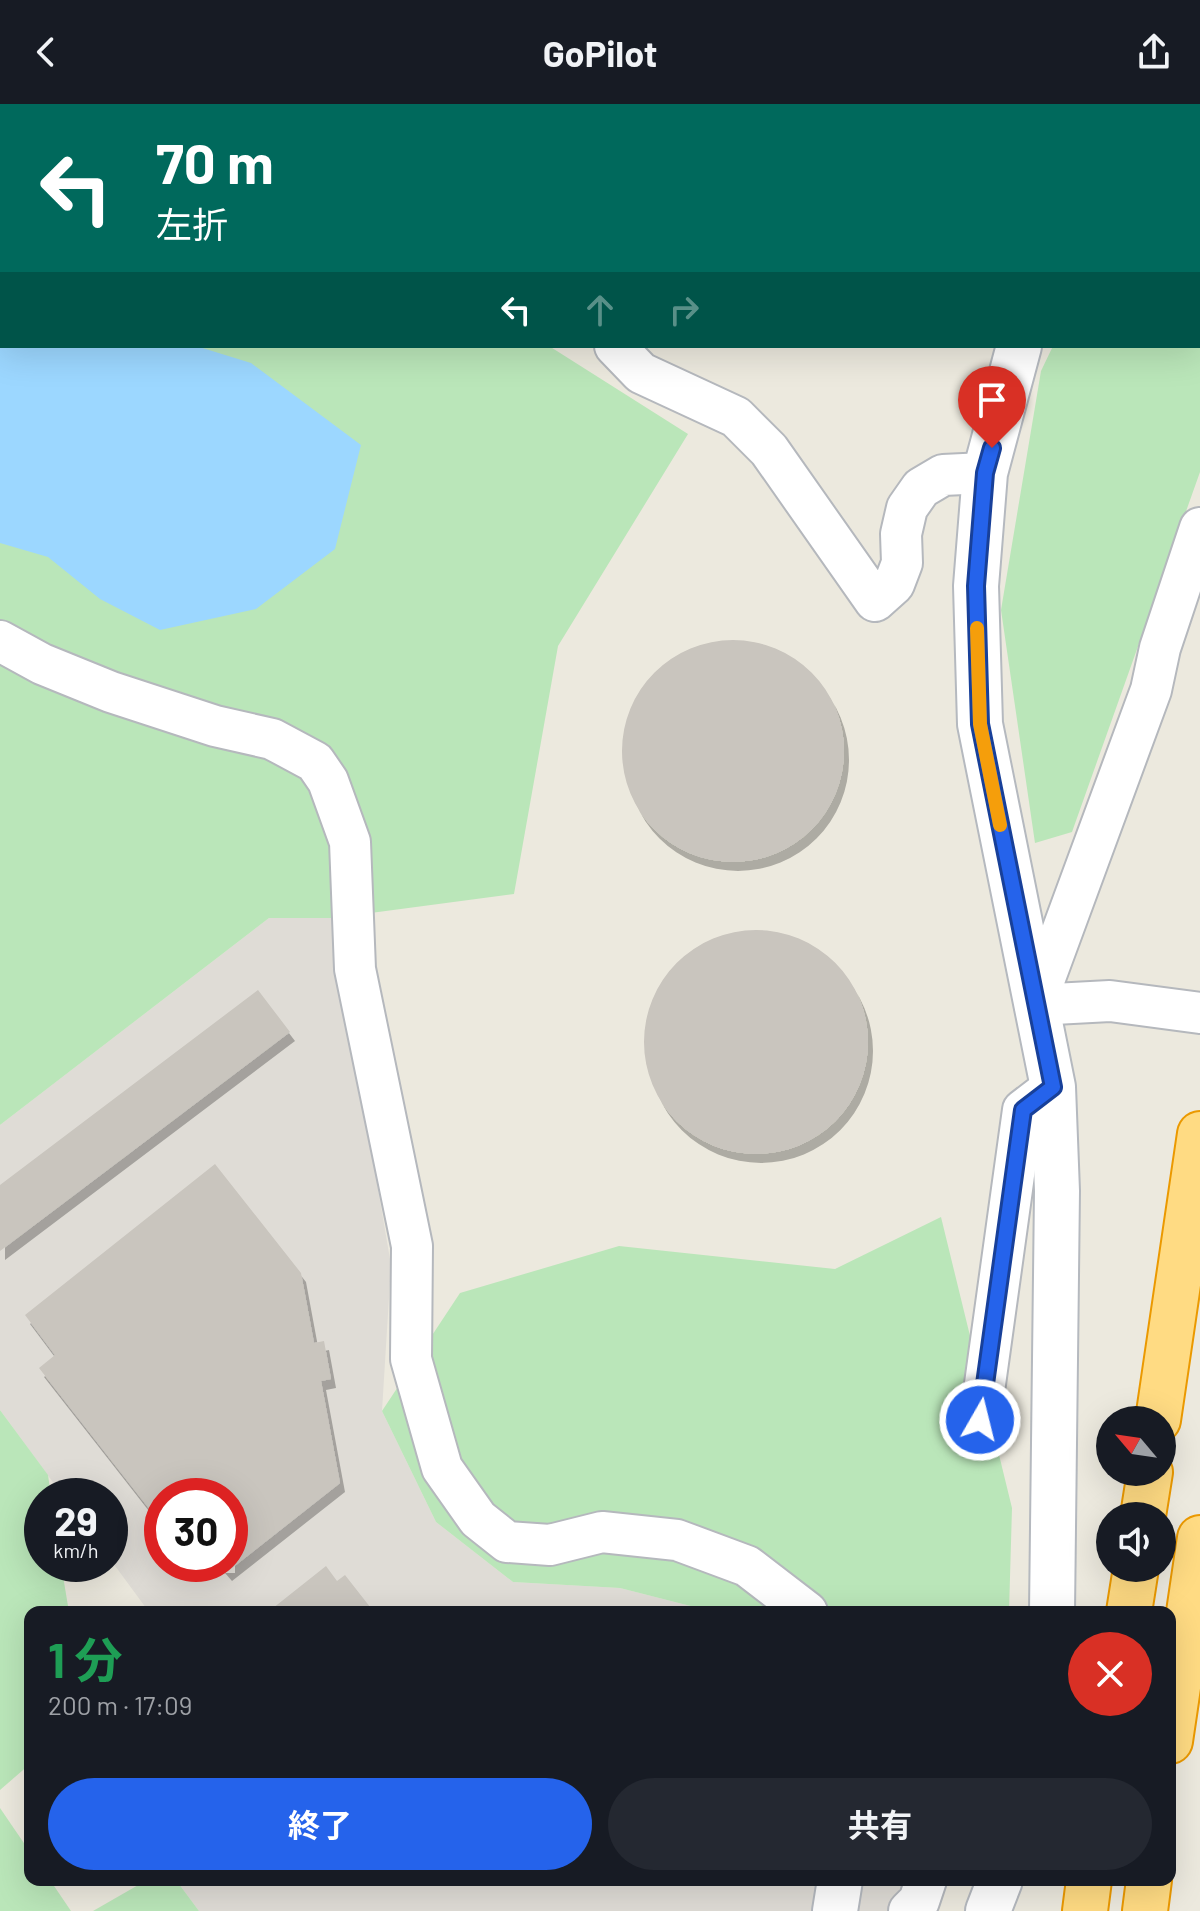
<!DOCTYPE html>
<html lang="ja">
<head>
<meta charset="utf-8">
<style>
	body { margin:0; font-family:Barlow,"Noto Sans JP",sans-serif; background:#242831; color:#f1f3f6; height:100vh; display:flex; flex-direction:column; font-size:30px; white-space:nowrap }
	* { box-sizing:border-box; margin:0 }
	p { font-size:26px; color:#9ea1a6 }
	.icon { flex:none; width:44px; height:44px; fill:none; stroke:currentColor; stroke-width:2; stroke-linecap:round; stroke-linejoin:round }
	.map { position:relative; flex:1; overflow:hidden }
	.drawer { position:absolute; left:24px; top:1502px; width:1152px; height:280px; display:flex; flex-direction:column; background:#171b24; border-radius:16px; box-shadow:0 8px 32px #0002 }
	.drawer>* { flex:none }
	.hud { position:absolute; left:0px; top:0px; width:1200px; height:244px; box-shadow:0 8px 32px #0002; background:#00695c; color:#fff; overflow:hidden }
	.needle { width:52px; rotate:299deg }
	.buttons { position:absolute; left:1096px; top:1302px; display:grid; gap:16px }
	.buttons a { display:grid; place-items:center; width:80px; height:80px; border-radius:50%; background:#171b24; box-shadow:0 8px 32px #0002; font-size:40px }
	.speed { position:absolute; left:24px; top:1374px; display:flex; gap:16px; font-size:40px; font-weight:700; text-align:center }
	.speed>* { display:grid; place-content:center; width:104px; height:104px; border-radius:50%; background:#171b24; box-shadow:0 8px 32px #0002; line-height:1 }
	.speed small { font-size:20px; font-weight:400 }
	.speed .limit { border:12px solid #d22; background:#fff; color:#111 }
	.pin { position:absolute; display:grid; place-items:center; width:68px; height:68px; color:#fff; margin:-82px -34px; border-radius:50% 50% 50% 0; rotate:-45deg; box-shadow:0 0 8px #0007 }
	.pin .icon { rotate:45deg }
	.me { position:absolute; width:88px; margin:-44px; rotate:8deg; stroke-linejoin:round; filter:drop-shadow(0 0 6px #0008) }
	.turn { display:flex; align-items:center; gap:28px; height:168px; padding:0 24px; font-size:36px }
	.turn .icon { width:104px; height:104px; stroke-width:2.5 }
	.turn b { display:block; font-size:56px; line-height:68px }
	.lanes { display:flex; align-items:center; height:76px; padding:0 24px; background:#0003; justify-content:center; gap:40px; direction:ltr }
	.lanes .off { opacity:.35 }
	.round { display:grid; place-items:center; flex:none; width:84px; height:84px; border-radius:42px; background:#242831 }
	.headline { display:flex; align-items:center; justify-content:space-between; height:136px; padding:0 24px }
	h1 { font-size:48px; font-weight:700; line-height:60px; color:#1e9e55 }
	.cta { display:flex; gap:16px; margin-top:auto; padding:16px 24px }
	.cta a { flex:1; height:92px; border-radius:48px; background:#2563eb; color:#fff; font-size:32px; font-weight:700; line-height:92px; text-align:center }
	.cta a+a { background:#242831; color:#f1f3f6 }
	header { display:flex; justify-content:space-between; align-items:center; height:104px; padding:0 24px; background:#171b24; font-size:36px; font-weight:700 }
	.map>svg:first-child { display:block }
</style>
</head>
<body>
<header><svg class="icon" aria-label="back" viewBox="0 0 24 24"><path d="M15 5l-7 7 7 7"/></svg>GoPilot<svg class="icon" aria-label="share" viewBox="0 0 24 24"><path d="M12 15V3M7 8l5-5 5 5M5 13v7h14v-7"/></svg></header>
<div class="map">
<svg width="1200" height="1807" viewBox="0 0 1200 1807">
	<defs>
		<filter id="shadow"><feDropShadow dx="5" dy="9" stdDeviation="0" flood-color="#0004"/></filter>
	</defs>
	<rect width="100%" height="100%" fill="#ece9de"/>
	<path fill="#dfdcd6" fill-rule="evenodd" d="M536 0H983L537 2Z
		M269 814H332L391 1161 382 1307 436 1418 513 1478 620 1484 714 1508H149L110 1455V1392H63L0 1306V1021ZM162 1392H230V1460H162Z
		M176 1776H906L908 1784 887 1807H199Z"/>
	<path fill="#bae6b9" d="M0 0 362 2H2V242H549L688 330 558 542 514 790 333 814H269L0 1021Z
		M1145 0H1200V368L1072 728 1035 739 1001 506 1041 267 1053 242H1198V2Z
		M941 1113 1012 1404 1009 1508H714L620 1484 513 1478 436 1418 382 1307 460 1189 619 1142 835 1165Z
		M0 1306 48 1371 51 1392H42V1460H61L69 1508H30V1660L0 1686Z
		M0 1704 30 1748V1776H50L71 1807H0Z
		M147 1776H176L199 1807H93Z"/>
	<path fill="#9cd7ff" d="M0 0H56L2 2V242H196L251 259 361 341 335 445 256 505 160 526 100 495 48 453 0 439Z"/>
	<path fill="#c9c5be" filter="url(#shadow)" d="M622 647a111 111 0 1 1 222 0a111 111 0 1 1-222 0Z
		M644 938a112 112 0 1 1 224 0a112 112 0 1 1-224 0Z
		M258 886 290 928 0 1147V1081Z
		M215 1060 301 1169 314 1239 324 1237 331 1275 321 1277 340 1379 227 1468 220 1460H230V1392H162V1398L151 1407 39 1264 55 1251 25 1211Z
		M326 1462 337 1477 345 1471 374 1508H268Z"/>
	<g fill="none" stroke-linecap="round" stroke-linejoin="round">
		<defs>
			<path id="street" d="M462 0 463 2
				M615 242 641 269 736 313 769 346 875 497 894 480 902 459 901 430 907 404 921 384 943 371 985 369
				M1200 424 1160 544 1151 586 1035 901 1110 897 1200 909
				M0 537 42 560 111 588 215 622 272 635 315 658 328 677 350 738 355 865 412 1142 411 1255 442 1364 478 1415 507 1438 550 1441 602 1428 677 1436 747 1462 807 1508
				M980 1316 1023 1006 1053 983
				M909 1807 919 1797 926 1776"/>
			<path id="secondary" d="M1082 2V0
				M1019 242 985 369 976 482 980 620 1053 983 1057 1087 1052 1508
				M835 1807 840 1776
				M988 1807 1000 1776"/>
			<path id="highway" d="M1158 1316 1200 1030
				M1143 1412 1150 1368
				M1129 1508 1136 1464
				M1170 1637 1200 1434
				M1085 1807 1089 1776
				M1145 1807 1149 1776"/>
		</defs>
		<use href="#street" stroke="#b5b8bd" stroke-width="44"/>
		<use href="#secondary" stroke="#b5b9bf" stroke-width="48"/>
		<use href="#highway" stroke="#eb9900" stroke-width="48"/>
		<use href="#street" stroke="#fff" stroke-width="40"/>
		<use href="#secondary" stroke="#fff" stroke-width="44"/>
		<use href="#highway" stroke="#ffdb83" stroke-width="44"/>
	</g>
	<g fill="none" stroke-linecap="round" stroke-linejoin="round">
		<defs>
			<path id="route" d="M980 1316 1023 1006 1053 983 980 620 976 482 985 369 992 344"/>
		</defs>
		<use href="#route" stroke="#184099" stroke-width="20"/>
		<use href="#route" stroke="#2563eb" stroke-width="14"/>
		<path stroke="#f59e0b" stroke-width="14" d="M977 524 980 620 1000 721"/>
	</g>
</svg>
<div class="buttons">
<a><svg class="needle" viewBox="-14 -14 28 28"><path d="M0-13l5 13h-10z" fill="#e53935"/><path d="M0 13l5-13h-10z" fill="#9ea1a6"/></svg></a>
<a><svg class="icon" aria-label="sound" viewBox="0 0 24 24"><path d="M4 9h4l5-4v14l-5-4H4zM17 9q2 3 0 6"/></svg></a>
</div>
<div class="speed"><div>29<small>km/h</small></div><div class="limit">30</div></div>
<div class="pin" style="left:992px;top:344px;background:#d93025"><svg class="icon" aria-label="arrive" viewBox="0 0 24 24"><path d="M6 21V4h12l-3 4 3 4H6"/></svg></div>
<svg class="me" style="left:980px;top:1316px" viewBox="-20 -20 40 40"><circle r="17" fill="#2563eb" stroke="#fff" stroke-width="3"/><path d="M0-11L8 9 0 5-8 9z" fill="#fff"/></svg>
<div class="hud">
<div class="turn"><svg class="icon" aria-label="left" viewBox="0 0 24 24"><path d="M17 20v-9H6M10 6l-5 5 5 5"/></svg><div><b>70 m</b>左折</div></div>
<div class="lanes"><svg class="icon" aria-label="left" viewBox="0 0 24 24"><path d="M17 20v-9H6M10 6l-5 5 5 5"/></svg><svg class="icon off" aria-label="ahead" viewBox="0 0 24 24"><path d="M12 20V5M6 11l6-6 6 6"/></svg><svg class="icon off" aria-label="right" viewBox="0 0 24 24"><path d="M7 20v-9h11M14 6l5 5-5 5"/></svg></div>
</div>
<section class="drawer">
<div class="headline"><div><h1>1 分</h1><p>200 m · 17:09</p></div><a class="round" style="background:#d93025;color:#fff"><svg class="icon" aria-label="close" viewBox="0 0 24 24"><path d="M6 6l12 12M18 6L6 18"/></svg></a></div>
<div class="cta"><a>終了</a><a>共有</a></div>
</section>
</div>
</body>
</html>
